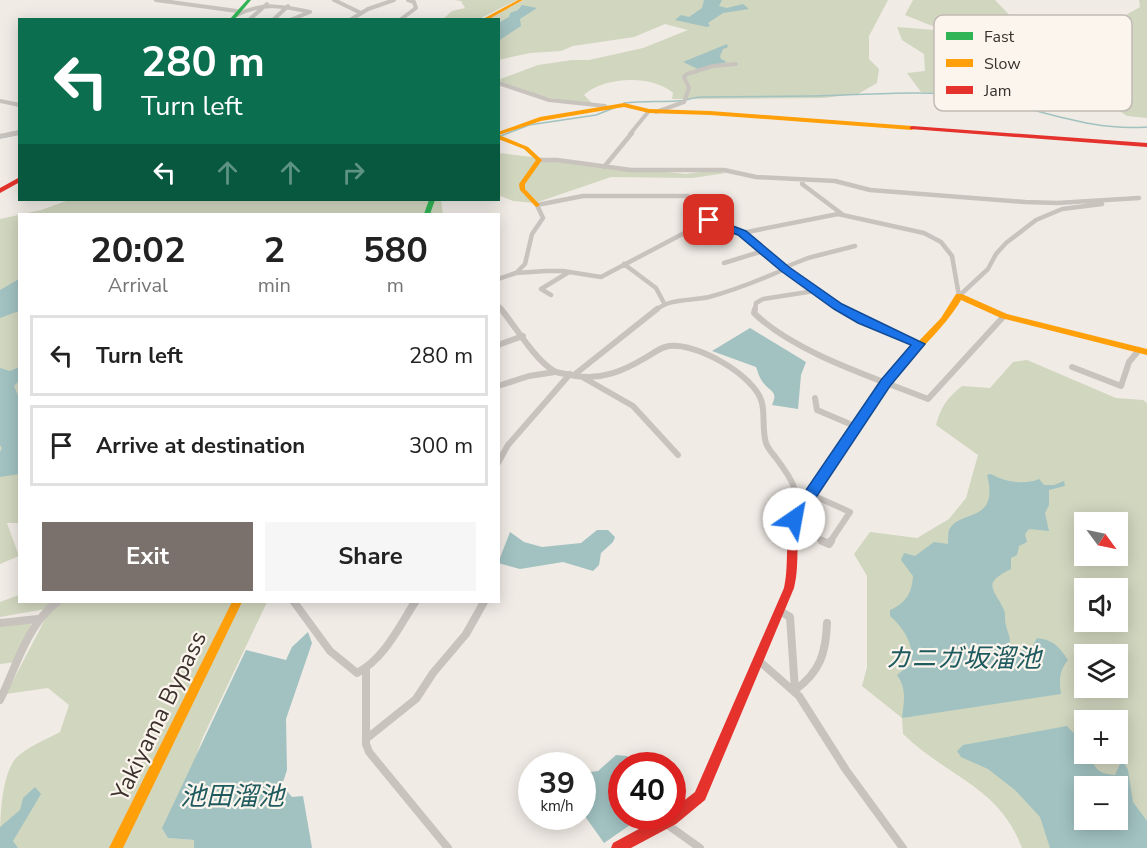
<!DOCTYPE html>
<html lang="en">
<head>
<meta charset="utf-8">
<style>
	body { margin:0; font-family:"Nunito Sans","Noto Sans JP",sans-serif; background:#f6f6f6; color:#222; height:100vh; display:flex; flex-direction:column; font-size:22px; white-space:nowrap }
	* { box-sizing:border-box; margin:0 }
	p { font-size:20px; color:#767676 }
	.icon { flex:none; width:33px; height:33px; fill:none; stroke:currentColor; stroke-width:2; stroke-linecap:round; stroke-linejoin:round }
	.map { position:relative; flex:1; overflow:hidden }
	.side { position:absolute; left:18px; top:213px; width:482px; height:390px; display:flex; flex-direction:column; background:#fff; border-radius:0px; box-shadow:0 3px 15px #0003 }
	.side>* { flex:none }
	.banner { position:absolute; left:18px; top:18px; width:482px; height:183px; border-radius:0px; box-shadow:0 3px 15px #0003; background:#0b6e4f; color:#fff; overflow:hidden }
	.needle { width:39px; rotate:123deg }
	.tools { position:absolute; left:1074px; top:512px; display:grid; gap:12px }
	.tools a { display:grid; place-items:center; width:54px; height:54px; border-radius:0px; background:#fff; box-shadow:0 3px 15px #0003; font-size:30px }
	.speed { position:absolute; left:518px; top:752px; display:flex; gap:12px; font-size:30px; font-weight:700; text-align:center }
	.speed>* { display:grid; place-content:center; width:78px; height:78px; border-radius:50%; background:#fff; box-shadow:0 3px 15px #0003; line-height:1 }
	.speed small { font-size:15px; font-weight:400 }
	.speed .limit { border:9px solid #d22; background:#fff; color:#111 }
	.pin { position:absolute; display:grid; place-items:center; width:51px; height:51px; color:#fff; margin:-26px; border-radius:12px; box-shadow:0 3px 9px #0006 }
	.me { position:absolute; width:66px; margin:-33px; rotate:33deg; stroke-linejoin:round; filter:drop-shadow(0 0 4px #0008) }
	.turn { display:flex; align-items:center; gap:21px; height:126px; padding:0 24px; font-size:27px }
	.turn .icon { width:78px; height:78px; stroke-width:2.5 }
	.turn b { display:block; font-size:42px; line-height:51px }
	.lanes { display:flex; align-items:center; height:57px; padding:0 24px; background:#0003; justify-content:center; gap:30px; direction:ltr }
	.lanes .off { opacity:.35 }
	.eta { display:flex; justify-content:space-evenly; align-items:center; height:102px; text-align:center }
	.eta b { font-size:36px; font-weight:700; line-height:42px }
	.action { display:flex; gap:12px; margin-top:auto; padding:12px 24px }
	.action a { flex:1; height:69px; border-radius:0px; background:#7a716c; color:#fff; font-size:24px; font-weight:700; line-height:69px; text-align:center }
	.action a+a { background:#f6f6f6; color:#222 }
	ul { padding:0; list-style:none }
	li { display:flex; align-items:center; gap:18px; height:81px; margin:0 12px 9px; padding:0 12px; border:3px solid #e0e0e0; border-radius:0px }
	li div { flex:1 }
	li b { display:block; font-size:22px }
	li em { font-style:normal }
	.map>svg:first-child { display:block }
</style>
</head>
<body>
<div class="map">
<svg width="1147" height="848" viewBox="0 0 1147 848">
	<rect width="100%" height="100%" fill="#f0ebe5"/>
	<path fill="#d1d6bf" fill-rule="evenodd" d="M454 0H517L479 19 442 20 452 11 465 8 461 1Z
		M524 0H888L869 36V59L879 69 877 83 858 94 823 98 672 99 673 93C652 74 603 77 584 95L593 104C561 100 526 97 498 80L538 65 572 60H589L643 48 688 30 665 24 634 37 573 46 561 51 530 53 498 60V20H486Z
		M913 0H995L1019 25 1041 36 1027 47 1047 63 1041 79 1035 84H1021L978 96 921 92 907 73 925 71 924 54 902 40 897 27 935 30V27L905 15Z
		M1139 0H1147V118L1127 116 1089 91C1095 80 1093 66 1097 59L1087 50H1102L1093 40 1078 41 1076 28 1117 20 1140 7Z
		M498 153 657 171 686 174 712 170 726 173 692 178 611 177 535 203 513 201 498 195Z
		M69 200H441L443 214H20V523H7L19 556 0 564V219L41 210Z
		M1027 360 1116 398 1143 400 1147 403V848H1022C999 786 947 777 903 734L902 718 862 686 867 667V576L854 554 870 532 917 538 949 519 966 498 978 455 936 425C941 407 947 398 962 386L990 388 1013 362ZM1084 522H1118V555H1084ZM1084 588H1118V621H1084ZM1084 654H1118V687H1084ZM1084 720H1118V753H1084ZM1084 786H1118V819H1084Z
		M19 595 20 602H267L202 739 168 838 194 840V848H0C0 823 0 777 16 758 27 747 47 739 60 732L69 705 48 688 6 694 51 608 0 617V602Z
		M30 623 32 627 16 662 0 664V626Z"/>
	<path fill="#a1c2c1" fill-rule="evenodd" d="M704 0H722L719 6 727 8 743 4 749 9 723 13 708 23 710 26 707 27 675 20 681 15 689 17 702 8Z
		M522 5 537 8 520 19 521 26 498 41V23L509 17 510 13 518 10Z
		M727 44 728 47 723 49 720 56 721 59 727 62 698 69 683 62Z
		M19 279V311L0 318V290Z
		M750 328 806 362 801 375 798 409 772 405C779 390 769 392 762 381 759 377 758 372 756 367L712 351Z
		M19 367V381L14 386 19 398V474L0 477V452L2 448 0 445V368L10 371Z
		M991 474C1004 482 1025 485 1039 479L1044 485H1054L1064 481 1065 486 1049 490V505L1045 513 1049 531 1029 529 1025 534 1027 542 1019 546 1017 555 1011 558V569C980 584 995 589 1004 610 1006 615 1004 620 1006 625 1007 631 1010 635 1010 643L1018 651 1032 647 1037 638C1053 640 1059 646 1068 660 1059 671 1059 680 1061 694L902 718C904 702 907 689 897 675L911 664C915 646 904 628 890 616V610C906 603 912 593 913 576L901 560 904 553 915 556 934 542 948 544C948 540 948 534 949 530 959 509 1000 524 987 475Z
		M597 530H608L615 537 613 542 601 553 599 565 593 571 563 562 520 569 498 563 510 532 524 542 542 547 581 543Z
		M308 632 312 643 286 719 287 770 282 785 292 797 303 796 312 848H194V840L168 838 162 828 246 650 286 660 292 647Z
		M1067 726 1084 744V753C1099 765 1091 773 1115 775L1122 759 1128 770 1133 802 1147 821V848H1050L1040 817 1015 790 988 769 961 757 957 751 963 745ZM1084 786H1118V819H1084Z
		M616 755 627 756 637 765H621V816H643L604 843 582 812V773L598 771Z
		M35 787 41 794 13 841 18 848H0V827L20 810 23 798Z"/>
	<g fill="none" stroke-linecap="round" stroke-linejoin="round">
		<path stroke="#a1c2c1" stroke-width="1.5" d="M624 103C642 101 660 102 678 101 686 101 693 97 701 97 738 97 776 96 814 96 867 95 921 89 973 97 1032 105 1085 132 1147 127
			M498 137 529 125 596 115 619 106
			M0 138 20 134"/>
		<path stroke="#c9c3be" stroke-width="4" d="M156 0 237 11
			M334 0 361 13
			M237 15C261 2 284 6 310 12L290 20
			M249 20 267 4
			M273 20 288 6
			M350 20 368 9 394 0
			M400 20 416 8 414 2 408 0
			M498 83 549 100 605 106
			M0 101 20 105
			M656 112 684 102 689 88 684 77 687 74 713 66 736 64
			M9 134 20 132
			M630 134 649 111"/>
		<path stroke="#c9c3be" stroke-width="4.5" d="M0 136 17 133
			M539 160H557L631 170H724L756 177 835 181 870 190 1025 202 1057 203 1139 198
			M604 167 632 133
			M803 180 802 184 842 214
			M742 233 838 214 924 233 941 242 952 256 959 296 988 269 996 254 1006 243 1036 220 1062 209 1102 204
			M724 263 763 251
			M624 264 656 288 664 303
			M783 268 808 258 855 246
			M516 273 525 264 532 234 543 218 537 205 583 196H688L709 220 742 233 785 269 844 310
			M498 279 516 273 546 271H563L601 277 709 220
			M551 295 541 289 569 272
			M498 305 502 310
			M656 310C670 298 691 301 709 297 736 290 760 280 785 269
			M755 310 756 303 763 299 814 291"/>
		<path stroke="#c9c3be" stroke-width="6" d="M501 309C515 326 535 360 554 371 560 374 569 374 576 376 602 380 623 371 645 358 651 355 658 349 665 347 691 339 756 375 762 403 765 416 762 430 766 443 768 449 773 454 776 458 793 481 798 487 795 516
			M755 309 754 313C795 353 875 378 928 399L1004 316
			M841 309 919 344
			M498 345 523 336
			M1072 367 1121 386 1129 362 1139 350
			M574 375 657 309
			M584 378 633 406 678 455
			M498 386 529 376 555 372
			M815 398 817 410 857 427
			M498 463 508 445 570 374
			M810 494 850 512 830 542
			M792 526 826 542"/>
		<path stroke="#c9c3be" stroke-width="8" d="M822 541 829 544 831 541
			M294 602 330 651 357 673C384 659 399 627 415 602
			M780 611 790 617 795 690C820 672 826 653 827 623
			M0 623 38 619
			M758 660 799 696 846 770 903 848
			M366 669V744L369 752 448 848
			M0 700C16 667 27 625 57 602
			M366 739 416 699 433 673 466 634 484 602
			M665 823 700 848"/>
		<path fill="#30b455" fill-rule="evenodd" d="M247 0H251L234 20H229Z
			M429 200H435L430 214H424Z"/>
		<path fill="#ff9f0a" fill-rule="evenodd" d="M518 0H523L487 20H481Z
			M624 103 649 109 710 111 912 126 915 128 912 130 710 115 649 113 624 107 541 121 499 135 528 147 542 160 525 184V189L540 205 537 207 535 206 520 190 519 184 536 160 524 149 498 139V132L540 117Z
			M956 294H962L1007 314 1147 349V355L1001 318 961 300C942 332 913 354 890 383 857 423 832 469 804 513H796L795 510 796 507 871 396 891 370 941 318Z
			M232 602H242L123 848H109Z"/>
		<path fill="#e5322d" fill-rule="evenodd" d="M912 126 1147 143V147L910 129V127Z
			M20 177V182L0 193V188Z
			M800 506 804 507 805 510C793 535 801 562 794 588L705 800 676 824 631 848H611L613 843 663 816H672V810L695 792 784 588C790 562 783 535 795 510L796 507Z"/>
	</g>
	<path fill="#1a73e8" stroke="#114b97" stroke-width="1.5" d="M709 217 746 231 789 267 842 304 925 344 890 386 799 523H789L787 519 789 515 881 380 911 345 858 323 834 309 781 271 738 235 705 223 704 220Z"/>
	<g text-anchor="middle" dominant-baseline="central" stroke-width="4.5" stroke-linejoin="round" paint-order="stroke">
		<g font-size="24" fill="#3b302b" stroke="#fbf5ee">
			<text transform="translate(159 716) rotate(-64)">Yakiyama Bypass</text>
		</g>
		<g font-size="26" font-style="italic" fill="#1f5a5e" stroke="#fbf5ee">
			<text x="963" y="658">カニガ坂溜池</text>
			<text x="232" y="796">池田溜池</text>
		</g>
	</g>
	<rect x="934" y="15" width="198" height="96" rx="9" fill="#fbf5ee" stroke="#c1bab4" stroke-width="1.5"/>
	<rect x="946" y="32" width="27" height="8" fill="#30b455"/>
	<rect x="946" y="59" width="27" height="8" fill="#ff9f0a"/>
	<rect x="946" y="86" width="27" height="8" fill="#e5322d"/>
	<g font-size="16" fill="#3b302b">
		<text x="984" y="42">Fast</text>
		<text x="984" y="69">Slow</text>
		<text x="984" y="96">Jam</text>
	</g>
</svg>
<div class="tools">
<a><svg class="needle" viewBox="-14 -14 28 28"><path d="M0-13l5 13h-10z" fill="#e53935"/><path d="M0 13l5-13h-10z" fill="#767676"/></svg></a>
<a><svg class="icon" aria-label="sound" viewBox="0 0 24 24"><path d="M4 9h4l5-4v14l-5-4H4zM17 9q2 3 0 6"/></svg></a>
<a><svg class="icon" aria-label="layers" viewBox="0 0 24 24"><path d="M12 4l9 5-9 5-9-5zM3 14l9 5 9-5"/></svg></a>
<a>+</a>
<a>−</a>
</div>
<div class="speed"><div>39<small>km/h</small></div><div class="limit">40</div></div>
<div class="pin" style="left:709px;top:220px;background:#d93025"><svg class="icon" aria-label="arrive" viewBox="0 0 24 24"><path d="M6 21V4h12l-3 4 3 4H6"/></svg></div>
<svg class="me" style="left:794px;top:519px" viewBox="-20 -20 40 40"><circle r="19" fill="#fff"/><path d="M0-13L10 11 0 6-10 11z" fill="#1a73e8"/></svg>
<div class="banner">
<div class="turn"><svg class="icon" aria-label="left" viewBox="0 0 24 24"><path d="M17 20v-9H6M10 6l-5 5 5 5"/></svg><div><b>280 m</b>Turn left</div></div>
<div class="lanes"><svg class="icon" aria-label="left" viewBox="0 0 24 24"><path d="M17 20v-9H6M10 6l-5 5 5 5"/></svg><svg class="icon off" aria-label="ahead" viewBox="0 0 24 24"><path d="M12 20V5M6 11l6-6 6 6"/></svg><svg class="icon off" aria-label="ahead" viewBox="0 0 24 24"><path d="M12 20V5M6 11l6-6 6 6"/></svg><svg class="icon off" aria-label="right" viewBox="0 0 24 24"><path d="M7 20v-9h11M14 6l5 5-5 5"/></svg></div>
</div>
<section class="side">
<div class="eta">
<div><b>20:02</b><p>Arrival</p></div>
<div><b>2</b><p>min</p></div>
<div><b>580</b><p>m</p></div>
</div>
<ul>
<li><svg class="icon" aria-label="left" viewBox="0 0 24 24"><path d="M17 20v-9H6M10 6l-5 5 5 5"/></svg><div><b>Turn left</b></div><em>280 m</em></li>
<li><svg class="icon" aria-label="arrive" viewBox="0 0 24 24"><path d="M6 21V4h12l-3 4 3 4H6"/></svg><div><b>Arrive at destination</b></div><em>300 m</em></li>
</ul>
<div class="action"><a>Exit</a><a>Share</a></div>
</section>
</div>
</body>
</html>
